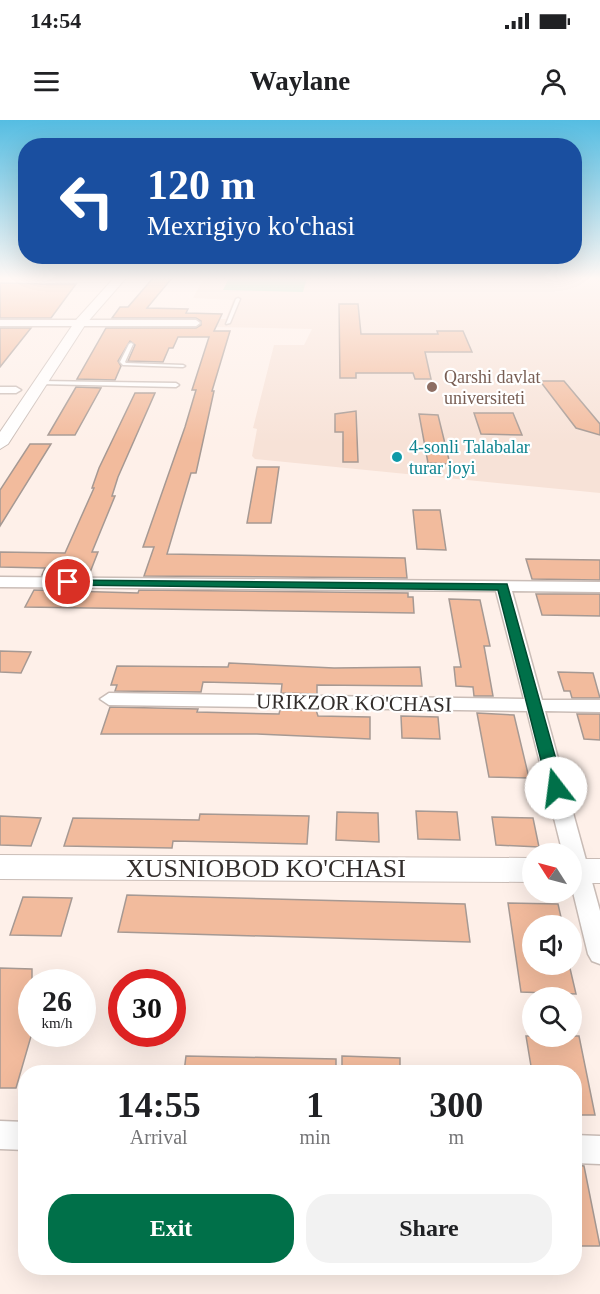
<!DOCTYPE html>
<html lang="en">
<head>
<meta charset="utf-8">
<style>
	body { margin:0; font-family:Georgia,serif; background:#f2f2f2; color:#202124; height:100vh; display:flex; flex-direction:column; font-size:22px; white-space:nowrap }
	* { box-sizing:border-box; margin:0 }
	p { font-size:20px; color:#757577 }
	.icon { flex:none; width:33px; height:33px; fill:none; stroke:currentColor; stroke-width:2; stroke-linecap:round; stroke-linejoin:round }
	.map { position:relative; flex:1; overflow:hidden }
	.drawer { position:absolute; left:18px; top:945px; width:564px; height:210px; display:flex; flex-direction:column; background:#fff; border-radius:24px; box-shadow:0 6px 24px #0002 }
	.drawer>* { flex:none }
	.hud { position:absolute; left:18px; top:18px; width:564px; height:126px; border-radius:24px; box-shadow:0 6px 24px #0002; background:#1a4fa0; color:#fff; overflow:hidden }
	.needle { width:39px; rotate:306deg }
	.fabs { position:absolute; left:522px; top:723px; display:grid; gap:12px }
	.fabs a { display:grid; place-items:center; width:60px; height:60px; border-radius:50%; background:#fff; box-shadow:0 6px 24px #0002; font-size:30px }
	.speed { position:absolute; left:18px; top:849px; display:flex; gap:12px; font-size:30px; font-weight:700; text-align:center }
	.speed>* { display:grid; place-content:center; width:78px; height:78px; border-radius:50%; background:#fff; box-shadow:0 6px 24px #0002; line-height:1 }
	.speed small { font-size:15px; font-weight:400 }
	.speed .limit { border:9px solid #d22; background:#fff; color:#111 }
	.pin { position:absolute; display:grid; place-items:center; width:51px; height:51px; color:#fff; margin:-26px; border:3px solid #fff; border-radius:50%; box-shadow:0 2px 6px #0007 }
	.me { position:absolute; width:66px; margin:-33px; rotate:345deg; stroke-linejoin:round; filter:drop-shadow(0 0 4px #0008) }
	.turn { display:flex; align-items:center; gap:21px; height:126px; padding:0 30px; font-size:27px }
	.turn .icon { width:78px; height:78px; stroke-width:2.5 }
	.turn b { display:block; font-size:42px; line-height:51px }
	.eta { display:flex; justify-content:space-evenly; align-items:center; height:102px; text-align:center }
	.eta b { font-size:36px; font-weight:700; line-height:42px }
	.cta { display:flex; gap:12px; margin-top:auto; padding:12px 30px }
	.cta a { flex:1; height:69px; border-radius:24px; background:#007049; color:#fff; font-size:24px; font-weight:700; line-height:69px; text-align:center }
	.cta a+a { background:#f2f2f2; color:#202124 }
	.status { display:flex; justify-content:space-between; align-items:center; height:42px; padding:0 30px; background:#fff; direction:ltr }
	.status svg { height:16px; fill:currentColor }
	header { display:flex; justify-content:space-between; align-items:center; height:78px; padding:0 30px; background:#fff; font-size:27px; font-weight:700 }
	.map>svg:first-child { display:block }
</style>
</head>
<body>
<div class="status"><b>14:54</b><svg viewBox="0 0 49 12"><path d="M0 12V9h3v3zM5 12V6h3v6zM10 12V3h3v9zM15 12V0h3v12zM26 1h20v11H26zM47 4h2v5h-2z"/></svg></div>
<header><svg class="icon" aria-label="menu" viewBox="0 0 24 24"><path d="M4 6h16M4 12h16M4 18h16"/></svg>Waylane<svg class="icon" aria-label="person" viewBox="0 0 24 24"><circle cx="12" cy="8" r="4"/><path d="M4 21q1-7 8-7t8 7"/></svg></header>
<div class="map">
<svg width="600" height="1174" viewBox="0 0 600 1174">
	<rect width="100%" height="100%" fill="#fef0e9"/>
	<path fill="#f7e2d7" d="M204 158H600V373L255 339 252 336 257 309 253 308 274 225H304L312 209 213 207 215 199H226L233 180 193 178Z"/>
	<path fill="#97ddb5" d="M229 158H307L303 172 223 170Z"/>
	<path fill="#f2bb9d" stroke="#a69993" stroke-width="1.5" d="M153 158H172L147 188 188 189 186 193 222 194 214 211H230L212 271H214L196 353H191L167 434 405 438 407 458 144 456 154 427H143L185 307 196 270H192L209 217H178L173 228H169L163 242 128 241 135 225 130 221 118 241 121 246 115 260 77 259 106 208H196L201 205V201L196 198H112L120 187H128Z
		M0 163 43 164H76L51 198H0Z
		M339 184H358L361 214H438L437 211H463L472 232H425L431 259H415L413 253H356V258H340Z
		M0 208H31L0 247Z
		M540 261H564L600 304V315L576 308Z
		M76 267 101 268 75 315H48Z
		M135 273H155L118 357 112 376H115L92 432H98L89 455H42L45 448 0 447V432L65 433 94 368H92L99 348Z
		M356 291 358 342H343V312H335V294Z
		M474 293H513L522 315 481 314Z
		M419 294 438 295 450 344 428 343Z
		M30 324H51L0 406V370Z
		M257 347H279L271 403H247Z
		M413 390H440L446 430 417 429Z
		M526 439 600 440V460L532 459Z
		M34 470 138 473 139 470 408 473V477H413L414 493 25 487Z
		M536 474H600V496L542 495Z
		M449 479 480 480 490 526H484L493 576H474L473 567 456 566 454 547H461Z
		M0 531 31 532 21 553 0 552Z
		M229 543 334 548 420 547 422 566 317 565V574L281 573 282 564 203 562 201 572 115 571 117 565H111L117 546 228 547Z
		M558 552 593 553 600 578H572L570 571H564Z
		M110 587 198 589 197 592 279 594 280 590H316L318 596 370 597V619L257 614H101Z
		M477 593 514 595 529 658 489 657Z
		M577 594H600V620L584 619Z
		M401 596 438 597 440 619 402 618Z
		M416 691 457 692 460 720 418 719Z
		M337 692 378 693 379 722 336 720Z
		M200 694 309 696 307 724 173 721 172 728 64 726 73 698 199 700Z
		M0 696 41 698 31 726 0 725Z
		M492 697 533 698 539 727 496 725Z
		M127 775 465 784 470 822 118 812Z
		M23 777 72 778 61 816 10 815Z
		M508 783 558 784 563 806H532V844H569L576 874 521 872Z
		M0 848 32 849V913L16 968H0Z
		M526 916H579L595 995H574V952H532Z
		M186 936 336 939V952H184Z
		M342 936 400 938V952H342Z
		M574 1045 584 1046 600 1126H574Z"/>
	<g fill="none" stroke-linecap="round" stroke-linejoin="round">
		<defs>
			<path id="lane" d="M238 178 240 179 230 203 226 204 236 179Z
				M131 223 133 224 125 242 126 243 183 245 185 246 183 247 123 245 120 242 129 224Z
				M40 261 176 263 179 265 176 267 38 264 37 263Z"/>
			<path id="street" d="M0 200H196L200 203 196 206H0Z
				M0 267H16L21 270 16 273H0Z
				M0 457 600 462V472L512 471 542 580H600V592L545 591 600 791V844L592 841 588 834 572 768V734H563L527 591 109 585 100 579 109 573 524 579 496 471 0 467Z
				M0 1001 26 1002V1030L0 1029Z
				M574 1015 600 1016V1044L574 1043Z"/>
			<path id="secondary" d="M114 158H126L85 205 8 324 0 329V312L76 200Z
				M0 735 532 738V762L0 759Z
				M572 739H600V763H572Z"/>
		</defs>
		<use href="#lane" stroke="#cabdb7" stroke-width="3"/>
		<use href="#street" stroke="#cabdb7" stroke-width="3"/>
		<use href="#secondary" stroke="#cabdb7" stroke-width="2"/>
		<use href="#lane" fill="#fff" fill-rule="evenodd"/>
		<use href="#street" fill="#fff" fill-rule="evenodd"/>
		<use href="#secondary" fill="#fff" fill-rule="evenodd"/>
	</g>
	<linearGradient id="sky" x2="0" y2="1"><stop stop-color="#55bde2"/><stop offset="0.49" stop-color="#fff8f5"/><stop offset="1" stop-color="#fff8f5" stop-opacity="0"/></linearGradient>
	<rect width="600" height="323" fill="url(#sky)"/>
	<path fill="#007049" stroke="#00492f" stroke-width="1.5" d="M64 460 507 464 564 668 556 673 548 668 498 470 68 465 64 464Z"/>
	<circle fill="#8d6e63" stroke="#fff" stroke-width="2" cx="432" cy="267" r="6"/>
	<circle fill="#0f9aa8" stroke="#fff" stroke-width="2" cx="397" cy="337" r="6"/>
	<g text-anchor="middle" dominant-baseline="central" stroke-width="4.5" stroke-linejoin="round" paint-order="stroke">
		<g font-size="18" fill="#785e54" stroke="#fff" text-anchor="start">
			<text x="444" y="257">Qarshi davlat<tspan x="444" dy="21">universiteti</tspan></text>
		</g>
		<g font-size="18" fill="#0d838f" stroke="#fff" text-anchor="start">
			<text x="409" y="327">4-sonli Talabalar<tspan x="409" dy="21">turar joyi</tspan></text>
		</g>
		<g font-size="21" fill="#322d2b" stroke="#fff">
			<text transform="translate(354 583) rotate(1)">URIKZOR KO'CHASI</text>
		</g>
		<g font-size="26" fill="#322d2b" stroke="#fff">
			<text x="266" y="748">XUSNIOBOD KO'CHASI</text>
		</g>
	</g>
</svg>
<div class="fabs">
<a><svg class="needle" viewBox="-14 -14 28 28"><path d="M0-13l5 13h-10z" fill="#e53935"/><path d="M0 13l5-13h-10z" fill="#757577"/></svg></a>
<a><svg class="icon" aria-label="sound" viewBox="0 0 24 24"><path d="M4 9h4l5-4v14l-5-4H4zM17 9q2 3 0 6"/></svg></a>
<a><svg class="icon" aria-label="search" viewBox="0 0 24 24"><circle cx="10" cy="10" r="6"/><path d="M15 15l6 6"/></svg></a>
</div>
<div class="speed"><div>26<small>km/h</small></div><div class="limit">30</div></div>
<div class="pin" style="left:68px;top:462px;background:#d93025"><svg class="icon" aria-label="arrive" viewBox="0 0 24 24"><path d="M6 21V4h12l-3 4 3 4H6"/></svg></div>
<svg class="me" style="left:556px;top:668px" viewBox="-20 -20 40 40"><circle r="19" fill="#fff"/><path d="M0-13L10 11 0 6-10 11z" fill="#007049"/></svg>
<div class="hud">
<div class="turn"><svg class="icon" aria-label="left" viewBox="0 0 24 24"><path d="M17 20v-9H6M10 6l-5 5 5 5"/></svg><div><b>120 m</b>Mexrigiyo ko'chasi</div></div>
</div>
<section class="drawer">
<div class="eta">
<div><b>14:55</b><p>Arrival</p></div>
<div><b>1</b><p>min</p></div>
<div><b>300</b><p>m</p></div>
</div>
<div class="cta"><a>Exit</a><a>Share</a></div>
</section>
</div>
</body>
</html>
